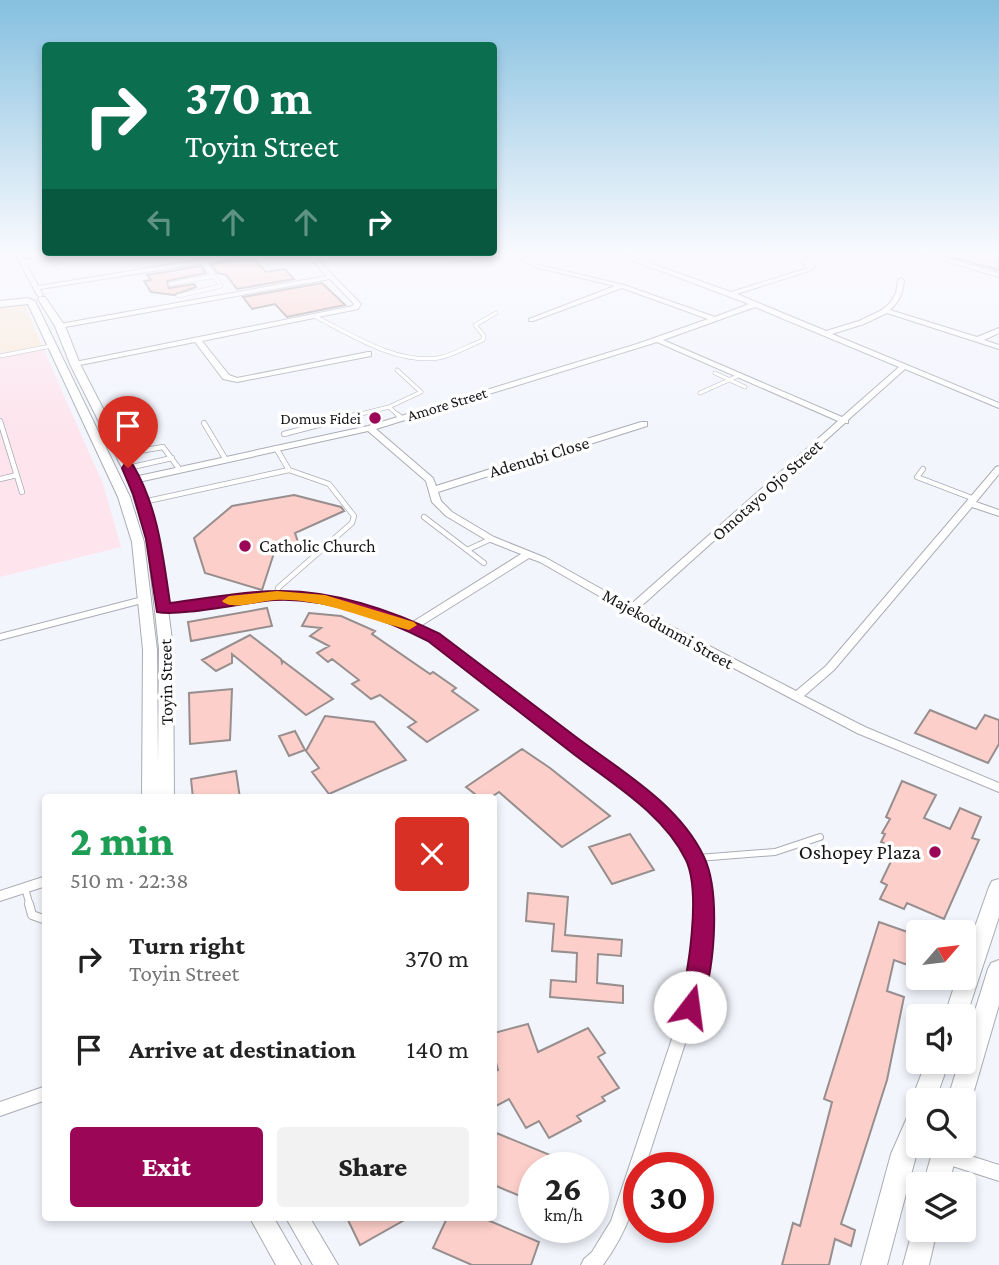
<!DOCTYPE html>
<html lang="en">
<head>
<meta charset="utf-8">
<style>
	body { margin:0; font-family:"Crimson Pro",serif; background:#f2f2f2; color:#222; height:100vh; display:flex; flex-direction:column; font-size:26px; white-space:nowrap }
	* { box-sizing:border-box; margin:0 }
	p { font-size:23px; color:#767676 }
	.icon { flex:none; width:38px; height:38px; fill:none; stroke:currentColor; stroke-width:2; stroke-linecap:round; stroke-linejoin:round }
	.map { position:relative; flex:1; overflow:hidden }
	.panel { position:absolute; left:42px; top:794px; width:455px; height:427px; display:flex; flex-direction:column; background:#fff; border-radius:7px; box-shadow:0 4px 10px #0003 }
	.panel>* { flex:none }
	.top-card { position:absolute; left:42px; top:42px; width:455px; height:214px; border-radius:7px; box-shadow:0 4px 10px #0003; background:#0b6e4f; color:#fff; overflow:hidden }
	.needle { width:46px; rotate:62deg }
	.controls { position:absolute; left:906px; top:920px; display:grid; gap:14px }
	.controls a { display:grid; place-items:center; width:70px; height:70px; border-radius:7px; background:#fff; box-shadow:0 4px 10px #0003; font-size:35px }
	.speed { position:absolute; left:518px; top:1152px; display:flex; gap:14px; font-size:35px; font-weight:700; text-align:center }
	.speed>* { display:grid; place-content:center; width:91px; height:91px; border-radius:50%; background:#fff; box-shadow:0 4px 10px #0003; line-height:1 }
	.speed small { font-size:18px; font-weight:400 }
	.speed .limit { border:10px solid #d22; background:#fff; color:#111 }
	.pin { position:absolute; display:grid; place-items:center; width:60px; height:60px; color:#fff; margin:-72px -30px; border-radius:50% 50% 50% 0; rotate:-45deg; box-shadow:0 0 7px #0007 }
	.pin .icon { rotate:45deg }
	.me { position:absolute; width:77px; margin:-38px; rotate:15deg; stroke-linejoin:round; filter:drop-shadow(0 0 5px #0008) }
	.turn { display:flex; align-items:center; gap:24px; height:147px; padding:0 28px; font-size:32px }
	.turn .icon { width:91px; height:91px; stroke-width:2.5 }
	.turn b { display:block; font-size:49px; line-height:60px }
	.lanes { display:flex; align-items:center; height:66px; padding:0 28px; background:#0003; justify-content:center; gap:35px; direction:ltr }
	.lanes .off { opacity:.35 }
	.round { display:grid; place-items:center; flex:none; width:74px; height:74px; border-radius:7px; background:#f2f2f2 }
	.head { display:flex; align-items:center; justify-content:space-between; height:119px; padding:0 28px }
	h1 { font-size:42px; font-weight:800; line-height:52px; color:#1e9e55 }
	.button { display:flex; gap:14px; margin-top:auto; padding:14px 28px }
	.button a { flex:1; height:80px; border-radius:7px; background:#9b0756; color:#fff; font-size:28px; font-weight:800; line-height:80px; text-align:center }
	.button a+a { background:#f2f2f2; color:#222 }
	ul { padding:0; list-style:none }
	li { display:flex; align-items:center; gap:21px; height:91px; padding:0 28px }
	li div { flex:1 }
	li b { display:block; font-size:26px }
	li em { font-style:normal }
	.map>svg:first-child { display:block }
</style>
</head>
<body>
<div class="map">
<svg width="999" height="1265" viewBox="0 0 999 1265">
	<rect width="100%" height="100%" fill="#f3f5fd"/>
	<path fill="#fde4ed" d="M42 346 103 484 121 547 0 577V353Z"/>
	<path fill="#f9e9d7" d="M25 305 42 346 0 353V307Z"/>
	<path fill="#fdcfca" stroke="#978e8e" stroke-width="2" d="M952 253H999V270L951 257Z
		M253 258 266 272 285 269 294 279 237 289 226 275 217 273 211 264Z
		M201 266 206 273 167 281 169 288 194 284 196 287 174 295 151 292 144 281 151 280 147 275Z
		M322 283 345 305 287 317 275 304 252 309 243 297Z
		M294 495 341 507 344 511 295 533 298 542 290 550 274 553 262 590 205 573 194 538 232 506Z
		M267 608 272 626 191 641 188 622Z
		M309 613 341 616 375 631 372 634 430 674 433 672 456 688 452 691 478 710 427 742 408 727 416 722 380 695 371 699 352 684 359 680 332 659 328 662 317 653 329 646 310 636 321 628 302 626Z
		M250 635 281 659 282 663 283 661 333 699 306 715 232 654V663L216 671 202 660Z
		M232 689 230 740 190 744 189 693Z
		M930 710 976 729 985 715 999 720V744L988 763 915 733Z
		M325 716 374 722 406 760 329 794 312 772 319 768 306 751Z
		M295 731 305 750 289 756 279 736Z
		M522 749 550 768 610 816 562 847 499 792 490 798H480L466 787Z
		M236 771 240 798H193L191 779Z
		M902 781 936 795 924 818 950 829 960 808 981 817 972 838 979 840 944 919 907 903 904 909 880 899 887 885 881 882 897 849 881 842 885 834 882 833 890 819 886 817Z
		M630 834 654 870 612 884 589 847Z
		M528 893 568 897 565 935 622 940 621 956 598 954 597 983 623 986V1003L550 997 551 980 576 982 577 953 552 951 554 924 526 921Z
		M879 922 919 936V969L894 960 887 991 904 997 887 1080 841 1224 855 1230 851 1246 835 1239 829 1265H782L793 1223 800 1226 832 1102 824 1099Z
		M528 1024 538 1052 588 1028 605 1053 598 1057 619 1088 602 1097 605 1101 577 1116 581 1121 549 1138 539 1121 526 1128 509 1099 494 1107V1072L498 1070 494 1055V1033Z
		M494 1132 579 1167H534V1202L494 1185Z
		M347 1218H408L360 1245Z
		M447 1218H483L539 1242 531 1265H472L433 1248Z"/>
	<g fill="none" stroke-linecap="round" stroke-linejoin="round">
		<defs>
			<path id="service-far3" d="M421 256 465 259 501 253
				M51 258 58 267
				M23 263 61 253
				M170 284 214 276
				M178 296 221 286 203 261
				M316 317C352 335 396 364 438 358 454 355 468 346 483 340L484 336 475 325 496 313
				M0 356 51 346
				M397 370 421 392 389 407 400 417
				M715 373 745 387
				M700 393 740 375
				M349 417 389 407"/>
			<path id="service-far2" d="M398 415 401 418
				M0 421 22 492
				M204 423 226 460
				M284 434 356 415
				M121 454 163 447 180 470
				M128 468 172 458
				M923 469 917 477 972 498
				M0 479 17 475
				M143 502 289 470 276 448
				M424 517 484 563
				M467 550 491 539
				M277 595 278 588 352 523 354 516 329 484 289 470"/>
			<path id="service-far1" d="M698 858 775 852 820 837
				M25 888 30 906"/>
			<path id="service" d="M29 904 32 915 46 920"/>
			<path id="minor" d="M15 253H21L38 286 242 253H257L254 255 40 289 43 295 40 297 37 295Z
				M305 253H311L360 303 361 304 358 309 202 341 229 375 237 378 368 352H371V356L237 382 223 379 195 342 75 366 71 364 75 362 353 306 354 304 330 279 60 328 56 326 60 324 327 276Z
				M511 253H519L539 265 624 285 715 317 749 304 613 253H622L731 292 808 268 795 253H802L815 267 812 270 737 294 826 331 859 321 882 310 891 302 896 293 898 280 901 278 904 280C903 292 900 301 890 310L977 337 999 328V333L984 340 999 345V349L887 313 864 324 832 334 999 403V408L905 369 848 420V423H845L638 609 796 691 826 666 996 467 999 466V474L976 502 999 510V516L972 507 834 670 804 696 865 727 999 783V792L857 733 627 612 540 562 529 558 419 627 438 636 639 786 664 807 702 858 707 876 709 917 705 982 645 1167H639C639 1203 624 1236 603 1265H581L584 1259 592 1252 611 1221 691 982 695 917 693 876 689 859 656 813 631 792 430 640C378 615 323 597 265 599 231 600 197 607 163 611L158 608 163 605C197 601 230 594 264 593 315 591 365 604 411 623L521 554 488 541 446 516 432 502 426 481 368 431 134 483 130 480 134 477 368 426 637 344 708 319 622 288 533 321H529V319L615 286 535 267ZM755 307 899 367 842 417 663 340ZM657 342 838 421 630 605 546 558 494 537 452 512 441 501 438 492 647 426V422H641L436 486 433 478 376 429Z
				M918 253H928L999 273V277Z
				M146 596 151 599 150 601 0 640V634Z
				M46 876V886L0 901V891Z
				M46 1086V1100L0 1116V1102Z
				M943 1147 999 1165V1181L937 1161 935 1155 937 1149Z"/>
			<path id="tertiary" d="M39 297H45L65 326 80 364 140 480 159 539 173 648 174 798H142L143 650 132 542 118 497 28 304 0 307V301L28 298 35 301 130 497 144 542 157 650 158 764 159 648 147 539 128 480 70 364 55 326 38 299Z
				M250 1218H274L301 1265H276Z
				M286 1218H310L338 1265H313Z"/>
			<path id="secondary" d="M999 879V917L966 1017 964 1021V1017H944L957 978H964V958L989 887 992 881Z
				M999 960V1005L971 1101 964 1110V1101H947L959 1062H964V1046L988 969 991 963Z
				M926 1062H949L935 1101H919V1145L887 1265H861L891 1154 913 1104 911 1101Z
				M934 1146H958L949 1185H923Z
				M919 1219V1230H937L929 1265H903L915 1221Z"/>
		</defs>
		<use href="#service-far3" stroke="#aaacb3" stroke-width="4.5"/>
		<use href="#service-far2" stroke="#aaacb3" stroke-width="6"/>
		<use href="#service-far1" stroke="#aaacb3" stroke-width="8"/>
		<use href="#service" stroke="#aaacb3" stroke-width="10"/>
		<use href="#minor" stroke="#aaacb3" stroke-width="2"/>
		<use href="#tertiary" stroke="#aaacb3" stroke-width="2"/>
		<use href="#secondary" stroke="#aaacb3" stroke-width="2"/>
		<use href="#service-far3" stroke="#fff" stroke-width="3.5"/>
		<use href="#service-far2" stroke="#fff" stroke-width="4.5"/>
		<use href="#service-far1" stroke="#fff" stroke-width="6"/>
		<use href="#service" stroke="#fff" stroke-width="8"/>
		<use href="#minor" fill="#fff" fill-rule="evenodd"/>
		<use href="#tertiary" fill="#fff" fill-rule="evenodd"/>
		<use href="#secondary" fill="#fff" fill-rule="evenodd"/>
	</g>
	<linearGradient id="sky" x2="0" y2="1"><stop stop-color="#85c0e0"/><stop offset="0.59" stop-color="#fafafe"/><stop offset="1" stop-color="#fafafe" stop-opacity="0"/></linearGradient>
	<rect width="999" height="430" fill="url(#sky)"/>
	<path fill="#9b0756" stroke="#650538" stroke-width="2" d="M124 465H133C158 507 163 556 170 603 205 599 242 591 278 591 332 590 392 610 440 634 485 668 531 703 576 737 621 771 679 804 704 857 721 893 715 978 698 1014L690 1017 682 1014 678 1007C689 974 701 892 686 860 663 813 611 783 571 752 524 715 476 678 428 641 384 619 325 597 274 600 247 602 179 617 157 612L146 539 133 494 122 468Z"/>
	<path fill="#f59e0b" d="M277 591 325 595 414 622 417 625 409 630C364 619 322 598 275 600 260 601 232 611 222 601L229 596Z"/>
	<g fill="#9b0756" stroke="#fff" stroke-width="2.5">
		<circle cx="375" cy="418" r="7"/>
		<circle cx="245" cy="546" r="7"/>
		<circle cx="935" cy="852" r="7"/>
	</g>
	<g text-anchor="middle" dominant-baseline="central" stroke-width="7" stroke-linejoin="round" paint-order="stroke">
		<g font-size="16" fill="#161619" stroke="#fff">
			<text transform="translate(447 404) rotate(-17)">Amore Street</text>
		</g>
		<g font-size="16" fill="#161619" stroke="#fff" text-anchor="end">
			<text x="361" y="418">Domus Fidei</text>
		</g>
		<g font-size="18" fill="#161619" stroke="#fff">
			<text transform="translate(539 457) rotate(-17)">Adenubi Close</text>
			<text transform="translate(767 490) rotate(-42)">Omotayo Ojo Street</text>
			<text transform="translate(668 629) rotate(29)">Majekodunmi Street</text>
			<text transform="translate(166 682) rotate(-91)">Toyin Street</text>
		</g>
		<g font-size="18" fill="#161619" stroke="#fff" text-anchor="start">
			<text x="259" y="546">Catholic Church</text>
		</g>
		<g font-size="21" fill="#161619" stroke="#fff" text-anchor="end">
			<text x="921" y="852">Oshopey Plaza</text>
		</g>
	</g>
</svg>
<div class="controls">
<a><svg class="needle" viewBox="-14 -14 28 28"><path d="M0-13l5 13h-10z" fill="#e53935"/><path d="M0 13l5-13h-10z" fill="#767676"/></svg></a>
<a><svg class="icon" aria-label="sound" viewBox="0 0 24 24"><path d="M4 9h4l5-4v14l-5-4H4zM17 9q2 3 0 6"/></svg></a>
<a><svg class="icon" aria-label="search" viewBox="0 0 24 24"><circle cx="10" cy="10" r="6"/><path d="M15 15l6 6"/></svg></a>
<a><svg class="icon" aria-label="layers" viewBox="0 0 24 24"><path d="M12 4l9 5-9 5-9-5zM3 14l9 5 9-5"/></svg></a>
</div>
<div class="speed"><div>26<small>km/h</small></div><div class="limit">30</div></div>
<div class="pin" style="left:128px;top:468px;background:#d93025"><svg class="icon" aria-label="arrive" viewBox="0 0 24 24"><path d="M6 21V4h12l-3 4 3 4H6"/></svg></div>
<svg class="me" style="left:690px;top:1007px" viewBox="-20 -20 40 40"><circle r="19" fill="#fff"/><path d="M0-13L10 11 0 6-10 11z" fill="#9b0756"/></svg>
<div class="top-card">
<div class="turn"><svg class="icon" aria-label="right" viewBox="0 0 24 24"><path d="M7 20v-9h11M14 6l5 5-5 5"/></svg><div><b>370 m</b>Toyin Street</div></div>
<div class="lanes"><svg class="icon off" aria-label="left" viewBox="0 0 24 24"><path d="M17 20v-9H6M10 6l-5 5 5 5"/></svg><svg class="icon off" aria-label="ahead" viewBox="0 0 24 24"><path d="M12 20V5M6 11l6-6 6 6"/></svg><svg class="icon off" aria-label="ahead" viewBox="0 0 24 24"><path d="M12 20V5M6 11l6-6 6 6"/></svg><svg class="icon" aria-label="right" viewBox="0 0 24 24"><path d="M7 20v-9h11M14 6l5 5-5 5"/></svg></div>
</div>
<section class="panel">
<div class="head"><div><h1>2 min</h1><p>510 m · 22:38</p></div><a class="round" style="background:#d93025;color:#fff"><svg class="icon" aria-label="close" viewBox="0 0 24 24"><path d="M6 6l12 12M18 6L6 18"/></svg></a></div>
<ul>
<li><svg class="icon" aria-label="right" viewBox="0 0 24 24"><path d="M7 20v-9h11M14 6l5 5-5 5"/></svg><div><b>Turn right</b><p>Toyin Street</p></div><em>370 m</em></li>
<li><svg class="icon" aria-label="arrive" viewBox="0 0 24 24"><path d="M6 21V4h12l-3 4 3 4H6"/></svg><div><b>Arrive at destination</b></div><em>140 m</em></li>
</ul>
<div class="button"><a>Exit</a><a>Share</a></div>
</section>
</div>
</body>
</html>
